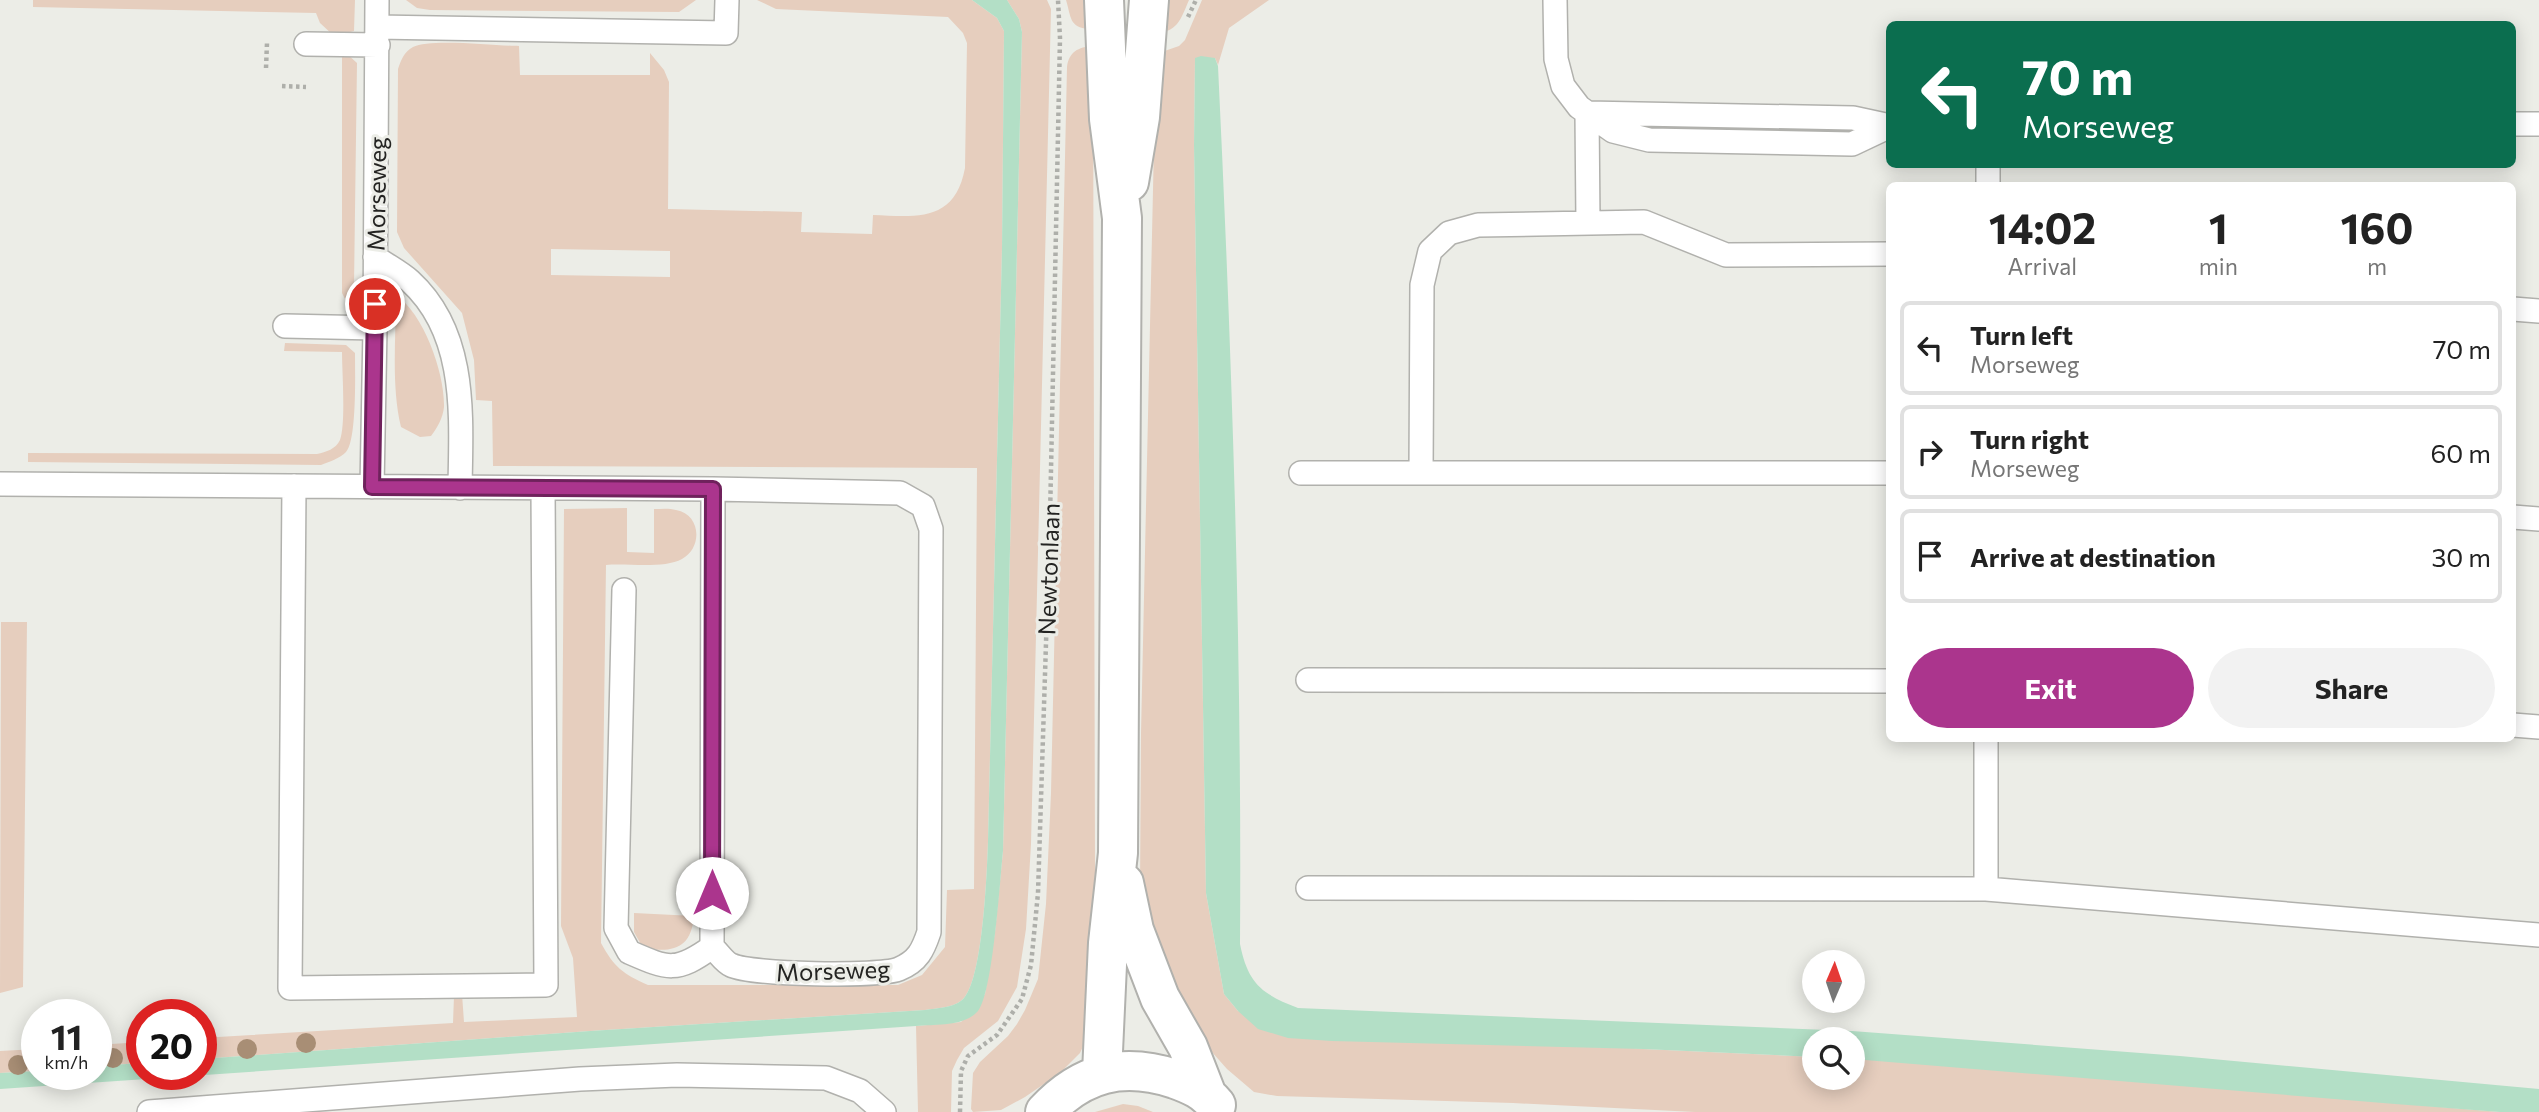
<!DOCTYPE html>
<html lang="en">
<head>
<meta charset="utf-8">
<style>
	body { margin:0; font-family:Commissioner,sans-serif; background:#f2f2f2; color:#222; height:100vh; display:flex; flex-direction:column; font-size:26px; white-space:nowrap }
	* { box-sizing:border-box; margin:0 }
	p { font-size:23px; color:#767676 }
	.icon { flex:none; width:38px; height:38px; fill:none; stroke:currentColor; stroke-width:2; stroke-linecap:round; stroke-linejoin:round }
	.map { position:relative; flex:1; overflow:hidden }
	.details { position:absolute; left:1886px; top:182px; width:630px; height:560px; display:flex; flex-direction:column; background:#fff; border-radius:10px; box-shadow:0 4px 18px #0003 }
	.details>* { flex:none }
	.top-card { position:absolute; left:1886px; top:21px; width:630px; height:147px; border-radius:10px; box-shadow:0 4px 18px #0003; background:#0b6e4f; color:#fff; overflow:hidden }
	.needle { width:46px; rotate:2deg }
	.fabs { position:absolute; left:1802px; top:950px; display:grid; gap:14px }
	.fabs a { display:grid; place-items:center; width:63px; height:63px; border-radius:50%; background:#fff; box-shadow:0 4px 18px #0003; font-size:35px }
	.speed { position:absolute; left:21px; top:999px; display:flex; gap:14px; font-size:35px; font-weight:700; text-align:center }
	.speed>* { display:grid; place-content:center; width:91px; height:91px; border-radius:50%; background:#fff; box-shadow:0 4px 18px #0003; line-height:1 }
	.speed small { font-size:18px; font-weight:400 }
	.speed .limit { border:10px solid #d22; background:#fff; color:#111 }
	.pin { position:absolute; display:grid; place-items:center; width:60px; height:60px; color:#fff; margin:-30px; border:4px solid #fff; border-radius:50%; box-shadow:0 2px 7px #0007 }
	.me { position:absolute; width:77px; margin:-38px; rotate:0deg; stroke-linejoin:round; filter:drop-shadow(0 0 5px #0008) }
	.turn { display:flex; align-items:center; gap:24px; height:147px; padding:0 21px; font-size:32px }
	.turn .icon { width:91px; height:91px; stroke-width:2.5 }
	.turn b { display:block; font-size:49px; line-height:60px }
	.eta { display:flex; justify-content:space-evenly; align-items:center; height:119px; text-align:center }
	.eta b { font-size:42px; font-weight:700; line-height:49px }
	.primary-button { display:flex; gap:14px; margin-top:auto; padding:14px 21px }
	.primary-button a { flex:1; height:80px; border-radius:42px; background:#ab358d; color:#fff; font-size:28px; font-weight:700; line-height:80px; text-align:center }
	.primary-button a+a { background:#f2f2f2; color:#222 }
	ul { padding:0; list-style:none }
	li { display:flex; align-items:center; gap:21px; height:94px; margin:0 14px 10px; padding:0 7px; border:4px solid #e0e0e0; border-radius:10px }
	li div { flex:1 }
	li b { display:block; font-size:26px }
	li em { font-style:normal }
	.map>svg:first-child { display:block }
</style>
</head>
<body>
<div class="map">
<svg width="2539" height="1112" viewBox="0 0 2539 1112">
	<rect width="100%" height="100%" fill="#ecede7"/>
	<path fill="#e6cebe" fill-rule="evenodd" d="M33 0H355L354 31 334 36 320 23 316 13 33 7Z
		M406 0H696L679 12 430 10 417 8Z
		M757 0H972L997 18 1004 31 1002 248 988 841C987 870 983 983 962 1000 952 1008 938 1008 925 1010L590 1031 201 1059V1038L453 1023 454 996 462 994 464 1022 577 1017 573 958 561 926 564 509 627 508V552L654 553V509C661 509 669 508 676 510 701 514 703 548 682 559 664 569 627 563 606 565L601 943C614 967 623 974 648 985H898L922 975 945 947 947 890 974 889 977 468 493 466 492 401 476 400 474 360 462 313 404 248 397 232 398 69C401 60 404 52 413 47 430 38 498 46 519 46L520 75H650V53L664 70 669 82 668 209 802 212 801 232 872 234 873 215C917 217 955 222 965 168L967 43 963 33 948 17 776 9ZM551 249 670 251V277L551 275Z
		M1007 0H1047L1051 9 1031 844 1026 929 1017 987 998 1021 964 1048 957 1060 952 1071 951 1112H918L916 1026 961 1022 985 994 995 932 1003 851 1022 32 1019 19Z
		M1066 0H1087L1089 29C1069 28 1071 16 1066 0Z
		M1162 0H1189C1182 16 1178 32 1159 32Z
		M1202 0H1269L1229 28 1218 65 1215 58H1195L1194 145 1206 893 1224 994 1238 1011 1643 1049 1815 1057V1078H1853V1059H1874L2500 1112H1695L1513 1103 1277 1096 1254 1092 1227 1069 1188 1025 1140 892 1141 733 1156 54 1179 46 1185 40Z
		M1093 46 1095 872 1088 1036 1080 1053 1060 1073 1025 1097 1001 1110 973 1112 971 1109 973 1073 980 1062 1008 1036 1017 1024 1025 1010 1038 979 1046 904 1051 793 1067 67C1069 52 1078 47 1093 46Z
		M342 53H346L357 63 354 286 345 299 342 293Z
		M396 295C424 314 445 374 444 407 443 418 437 428 431 436L420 437 401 427C391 385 396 338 396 295Z
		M285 343 346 345 355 353C355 372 357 440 346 452 340 458 329 462 321 465L28 462V453L317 454C326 452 336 449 340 440 346 423 342 372 342 352L284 351Z
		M1 622H27L23 987 0 993Z
		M634 913 694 916C691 949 673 953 643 948L634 932Z
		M142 1042V1063L96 1066V1045Z
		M37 1049V1071L0 1073V1051Z
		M1123 1104 1138 1106 1153 1112H1095Z"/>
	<path fill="#b3dfc6" d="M972 0H1007L1019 19 1022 32 1003 851C1000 879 993 993 978 1011 964 1027 936 1024 916 1026L0 1089V1073L37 1071V1074H96V1066L142 1063V1074H201V1059L590 1031 925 1010C937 1008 952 1008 962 1000 983 983 987 870 988 841L1002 248 1004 31 997 18Z
		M1201 56 1215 58 1218 66C1232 358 1242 651 1240 944 1248 984 1262 994 1298 1008L1852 1031 2180 1056 2539 1089V1112H2500L2395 1104 1853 1059V1040H1815V1057L1643 1049 1332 1041 1288 1038 1258 1029 1238 1011 1224 994 1206 893 1194 145 1195 58Z"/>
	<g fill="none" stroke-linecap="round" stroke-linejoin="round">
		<defs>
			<path id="lane" d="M1555 0 1556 59 1563 86 1579 107 1613 131 1649 140 1852 144 1890 126
				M377 27 726 33 727 0
				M306 44 378 45
				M1587 113 1853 118 1890 126
				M1587 113 1588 223
				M2513 124H2539
				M1988 186V164
				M375 257C386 265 400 272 410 281 468 334 461 417 460 488
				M2513 309 2539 311
				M285 326 375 328
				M1301 473H1890
				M1421 473 1422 285 1430 251 1449 233 1478 225 1644 222 1726 255 1890 254
				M0 484 713 489 900 493 923 506 931 529 929 932C923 950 918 961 899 969 879 977 751 975 731 965 724 962 718 952 712 947L713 489
				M294 486 290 988 546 985 543 488
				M372 487 375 328 377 0
				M2513 517 2539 519
				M624 590 616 928 629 952C668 969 676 973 712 947
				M1308 680 1890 681
				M2513 725 2539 727
				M1308 888 1986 889 2539 935
				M1986 889V738
				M149 1112 580 1079 677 1075 826 1078 860 1091 884 1112"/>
			<path id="secondary" d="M1129 182 1140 117 1149 0
				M1124 883 1134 930 1160 998 1188 1047 1206 1093
				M1102 1073 1108 943 1118 853 1122 218 1109 119 1104 0
				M1045 1112C1082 1072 1123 1062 1175 1079 1192 1085 1205 1091 1216 1105"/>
		</defs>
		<use href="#lane" stroke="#b1b1ad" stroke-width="26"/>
		<use href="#secondary" stroke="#b1b1ad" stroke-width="42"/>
		<path stroke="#aeafaa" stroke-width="4.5" stroke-dasharray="3.5 3.5" stroke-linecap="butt" d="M1188 17 1196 0
			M266 68 267 43
			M282 86 306 87
			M960 1112 961 1071 968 1056 997 1035 1022 999 1031 965 1038 893 1050 518 1060 38 1058 0"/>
		<use href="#lane" stroke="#fff" stroke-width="23"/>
		<use href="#secondary" stroke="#fff" stroke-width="38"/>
	</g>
	<g fill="#a88e75">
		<circle cx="306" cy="1043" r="10"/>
		<circle cx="247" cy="1049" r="10"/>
		<circle cx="113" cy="1058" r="10"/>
		<circle cx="18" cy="1065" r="10"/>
	</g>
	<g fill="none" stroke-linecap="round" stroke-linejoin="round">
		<defs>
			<path id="route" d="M375 304 372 487 713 489 712 893"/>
		</defs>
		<use href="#route" stroke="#6f225c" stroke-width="18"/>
		<use href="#route" stroke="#ab358d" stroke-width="12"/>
	</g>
	<g text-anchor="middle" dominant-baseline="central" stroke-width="6" stroke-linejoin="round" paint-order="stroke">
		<g font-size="24" fill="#242422" stroke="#ecede7">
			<text transform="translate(376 194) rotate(-89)">Morseweg</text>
			<text transform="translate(1048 569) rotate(-88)">Newtonlaan</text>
			<text transform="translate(833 970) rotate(-2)">Morseweg</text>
		</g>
	</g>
</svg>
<div class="fabs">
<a><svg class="needle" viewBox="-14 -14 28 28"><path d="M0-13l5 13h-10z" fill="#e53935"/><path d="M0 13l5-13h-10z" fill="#767676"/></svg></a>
<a><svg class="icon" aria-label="search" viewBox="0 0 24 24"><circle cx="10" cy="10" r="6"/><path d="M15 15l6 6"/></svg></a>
</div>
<div class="speed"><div>11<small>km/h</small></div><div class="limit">20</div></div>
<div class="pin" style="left:375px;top:304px;background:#d93025"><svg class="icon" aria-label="arrive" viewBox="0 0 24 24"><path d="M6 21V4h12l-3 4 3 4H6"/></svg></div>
<svg class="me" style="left:712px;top:893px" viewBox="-20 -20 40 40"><circle r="19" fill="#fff"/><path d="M0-13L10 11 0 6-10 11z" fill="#ab358d"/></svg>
<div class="top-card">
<div class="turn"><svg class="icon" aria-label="left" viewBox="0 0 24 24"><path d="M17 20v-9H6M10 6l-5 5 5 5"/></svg><div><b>70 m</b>Morseweg</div></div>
</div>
<section class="details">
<div class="eta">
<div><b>14:02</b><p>Arrival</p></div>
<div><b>1</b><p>min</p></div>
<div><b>160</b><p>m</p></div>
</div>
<ul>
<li><svg class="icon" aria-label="left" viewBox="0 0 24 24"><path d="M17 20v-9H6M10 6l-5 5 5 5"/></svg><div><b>Turn left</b><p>Morseweg</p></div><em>70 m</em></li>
<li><svg class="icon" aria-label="right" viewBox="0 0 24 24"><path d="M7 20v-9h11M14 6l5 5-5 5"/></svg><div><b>Turn right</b><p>Morseweg</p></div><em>60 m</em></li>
<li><svg class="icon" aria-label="arrive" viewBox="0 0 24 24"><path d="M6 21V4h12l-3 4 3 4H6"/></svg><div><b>Arrive at destination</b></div><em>30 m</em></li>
</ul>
<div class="primary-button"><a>Exit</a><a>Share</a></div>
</section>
</div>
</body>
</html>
